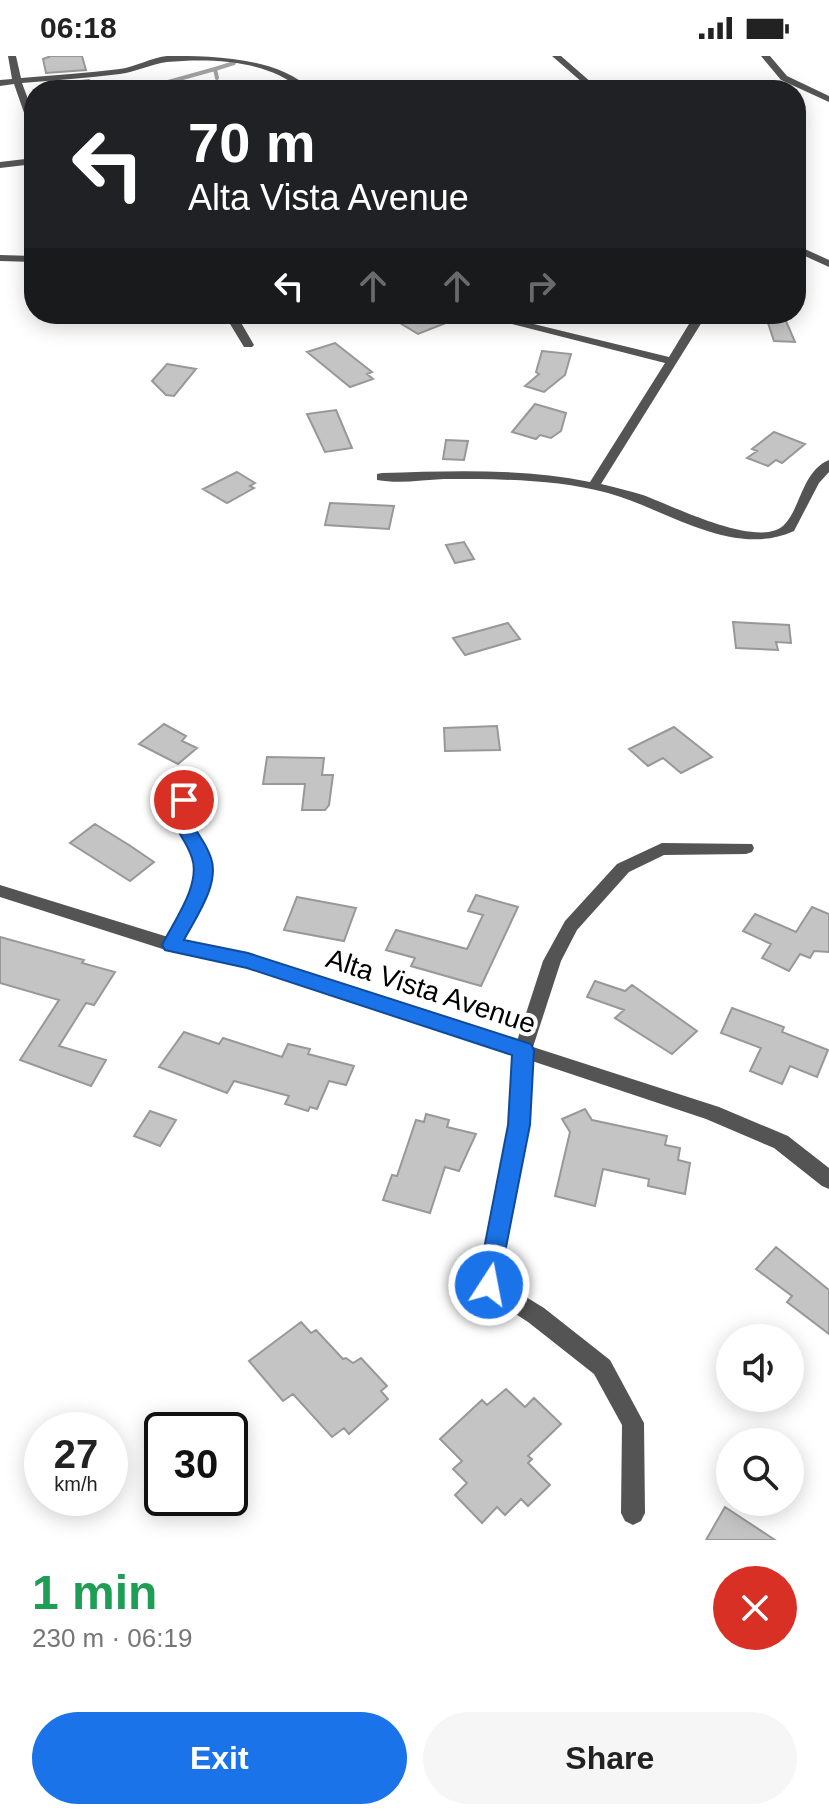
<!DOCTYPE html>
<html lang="en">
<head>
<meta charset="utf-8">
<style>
	body { margin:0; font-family:Helvetica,sans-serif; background:#f6f6f6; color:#222; height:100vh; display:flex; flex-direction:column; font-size:30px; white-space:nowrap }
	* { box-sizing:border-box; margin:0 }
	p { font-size:26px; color:#767676 }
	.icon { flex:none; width:44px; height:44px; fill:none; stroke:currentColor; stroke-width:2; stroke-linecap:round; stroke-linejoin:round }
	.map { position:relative; height:1484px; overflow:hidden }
	.details { display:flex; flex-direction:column; background:#fff; flex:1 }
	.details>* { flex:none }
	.top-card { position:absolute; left:24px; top:24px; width:782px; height:244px; border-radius:32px; box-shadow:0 4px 20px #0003; background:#202124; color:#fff; overflow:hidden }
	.buttons { position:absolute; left:716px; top:1268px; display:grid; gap:16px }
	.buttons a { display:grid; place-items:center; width:88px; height:88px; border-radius:50%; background:#fff; box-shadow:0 4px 20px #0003; font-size:40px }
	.speed { position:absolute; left:24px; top:1356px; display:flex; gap:16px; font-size:40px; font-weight:700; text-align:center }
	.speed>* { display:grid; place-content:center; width:104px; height:104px; border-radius:50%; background:#fff; box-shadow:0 4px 20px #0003; line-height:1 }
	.speed small { font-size:20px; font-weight:400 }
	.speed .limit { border:4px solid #111; border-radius:12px; background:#fff; color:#111 }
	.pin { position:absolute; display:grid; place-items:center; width:68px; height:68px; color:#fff; margin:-34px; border:4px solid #fff; border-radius:50%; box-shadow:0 2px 8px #0007 }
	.me { position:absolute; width:88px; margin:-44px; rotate:11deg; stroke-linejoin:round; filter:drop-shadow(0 0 6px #0008) }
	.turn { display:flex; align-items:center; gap:28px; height:168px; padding:0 32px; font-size:36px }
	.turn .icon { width:104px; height:104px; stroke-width:2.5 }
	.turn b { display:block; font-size:56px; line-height:68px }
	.lanes { display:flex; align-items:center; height:76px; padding:0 32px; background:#0003; justify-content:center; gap:40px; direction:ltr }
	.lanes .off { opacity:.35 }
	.round { display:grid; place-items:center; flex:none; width:84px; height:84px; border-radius:42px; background:#f6f6f6 }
	.head { display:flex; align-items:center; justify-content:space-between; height:136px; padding:0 32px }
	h1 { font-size:48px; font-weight:700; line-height:60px; color:#1e9e55 }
	.primary-button { display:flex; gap:16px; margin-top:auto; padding:16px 32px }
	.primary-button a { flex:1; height:92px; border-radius:48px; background:#1a73e8; color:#fff; font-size:32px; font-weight:700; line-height:92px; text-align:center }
	.primary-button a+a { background:#f6f6f6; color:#222 }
	.status { display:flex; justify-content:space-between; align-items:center; height:56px; padding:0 40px; background:#fff; direction:ltr }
	.status svg { height:22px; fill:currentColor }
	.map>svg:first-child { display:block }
</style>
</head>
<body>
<div class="status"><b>06:18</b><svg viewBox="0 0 49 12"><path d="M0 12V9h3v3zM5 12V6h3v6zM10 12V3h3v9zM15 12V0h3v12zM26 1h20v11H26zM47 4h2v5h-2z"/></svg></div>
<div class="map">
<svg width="829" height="1484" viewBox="0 0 829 1484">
	<rect width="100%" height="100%" fill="#fff"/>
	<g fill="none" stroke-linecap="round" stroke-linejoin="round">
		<path stroke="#a2a2a2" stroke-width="4" d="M217 22 215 13 234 7
			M143 33 215 13"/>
	</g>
	<path fill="#c4c4c4" stroke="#989898" stroke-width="2" d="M51 0H82L86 14 46 17 43 3Z
		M89 24 92 34H51L49 28Z
		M385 258H466V259L418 278Z
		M765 258H783L795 286 774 285Z
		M335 287 372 316 367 318 373 323 350 331 307 296Z
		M542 295 571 298 565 319 544 336 525 330 539 318 536 316Z
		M167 308 196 313 174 340 166 339 152 325Z
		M535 348 566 357 561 375 551 382 540 379 536 383 512 376Z
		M336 354 352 392 325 396 307 358Z
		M774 376 805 388 782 407 776 404 768 410 747 402 757 395 752 393Z
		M446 384 468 385 464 404 443 403Z
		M237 416 255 427 250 430 254 432 227 447 203 433Z
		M330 447 394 450 389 473 325 469Z
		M464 486 474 503 455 507 446 489Z
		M733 566 789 569 791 587 776 586 778 594 736 592Z
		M508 567 520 583 465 599 453 582Z
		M164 668 186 680 182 685 197 692 178 708 139 688Z
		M497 670 500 694 445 695 444 672Z
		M674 671 712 701 681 717 663 702 648 710 629 693Z
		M267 701 324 702 322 719H333L329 749 325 754H302L305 728H263Z
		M95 768 129 789 154 806 130 825 70 787Z
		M476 839 518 851 481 930 411 910 415 902 386 894 396 874 467 893 483 859 468 855Z
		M297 841 356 852 344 885 284 874Z
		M812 851 829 858V896L814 895 810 902 800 898 789 915 762 902 771 888 743 875 755 858 796 876Z
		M0 881 84 904 82 907 115 916 94 949 86 947 59 990 106 1004 91 1030 20 1004 59 944 0 927Z
		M595 925 625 935 632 929 697 975 672 998 615 962 624 954 587 941Z
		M732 952 784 971 782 976 828 994 817 1021 790 1010 782 1028 750 1015 761 992 721 977Z
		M184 976 219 988 223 982 282 1001 288 988 310 993 308 998 354 1010 346 1029 329 1025 317 1053 310 1051 308 1055 285 1048 289 1040 234 1025 227 1037 159 1011Z
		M585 1053 592 1064 667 1080 665 1089 680 1092 678 1104 690 1107 685 1138 648 1130 649 1123 603 1113 595 1150 555 1140 570 1076 562 1063Z
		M150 1055 176 1064 160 1090 134 1080Z
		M426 1058 449 1064 447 1071 476 1078 459 1115 445 1111 430 1157 383 1144 392 1119 397 1120 416 1064 424 1066Z
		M776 1191 829 1234V1278L787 1246 792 1240 756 1213Z
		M301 1266 311 1277 316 1274 343 1303 346 1302 353 1307 361 1302 387 1330 381 1335 388 1343 349 1378 344 1372 332 1381 293 1338 283 1345 249 1305Z
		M506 1333 525 1351 534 1342 561 1368 528 1400 532 1403 528 1407 550 1429 528 1450 521 1443 505 1459 497 1451 482 1467 455 1439 467 1427 453 1413 462 1405 440 1383 482 1344 487 1349Z
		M725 1451 775 1484H706Z"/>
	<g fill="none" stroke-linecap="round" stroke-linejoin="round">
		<path fill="#545454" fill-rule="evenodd" d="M8 0H16L21 22C54 19 87 17 120 13 135 11 153 1 167 0 208 0 278 0 311 34H302C267 4 212 2 167 6 151 8 136 16 120 18 87 22 55 24 22 27L34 59V74L29 71 14 28 0 30V24L12 23Z
			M552 0H561L600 34H591Z
			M761 0H770L787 20 829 40V46L781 24Z
			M34 102V108L0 112V106Z
			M796 189 829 204V211L796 196Z
			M0 199 34 200V206L0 205Z
			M54 258H73L67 261Z
			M224 258H236L254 289 252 291H244Z
			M473 258H493L669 301 695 258H707L601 428C615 431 629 435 643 439 671 449 759 494 784 469 801 452 802 415 829 404V416L819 427 794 475C733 503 666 453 608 437 555 423 499 423 444 423 423 424 399 428 377 424V418L382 417C451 415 522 412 590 426L665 307Z
			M184 738 192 744C190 770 199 775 208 797 221 826 197 859 183 885L248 898 517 985 543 905 565 865 617 808 662 787 752 788 754 792 752 796 746 798 664 799 629 816 577 874 561 905 533 991 719 1051 788 1080 829 1112V1133L822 1130 774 1092 706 1063 532 1005 529 1069 500 1225 544 1252 610 1304 644 1367 645 1457 641 1465 633 1469 625 1465 621 1457 622 1369 594 1318 528 1266 482 1236 479 1229 509 1069 513 999 247 912 172 896 0 841V829L168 881C181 857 203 826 192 798 183 775 173 771 176 744Z"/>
	</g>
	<path fill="#1a73e8" stroke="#114b97" stroke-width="2" d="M184 738 193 744C188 777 202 775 211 802 220 828 196 861 184 884L248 897 531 988 534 994 530 1069 497 1237 489 1240 480 1237 477 1229 508 1069 512 999 247 912 165 894 162 889C174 865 201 829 192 802 183 775 170 777 175 744Z"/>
	<g text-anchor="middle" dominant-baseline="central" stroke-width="8" stroke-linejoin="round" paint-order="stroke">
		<g font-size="28" fill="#000" stroke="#fff">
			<text transform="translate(431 935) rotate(18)">Alta Vista Avenue</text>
		</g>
	</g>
</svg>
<div class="buttons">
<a><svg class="icon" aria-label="sound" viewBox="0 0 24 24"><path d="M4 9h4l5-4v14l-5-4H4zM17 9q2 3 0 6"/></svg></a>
<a><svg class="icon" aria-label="search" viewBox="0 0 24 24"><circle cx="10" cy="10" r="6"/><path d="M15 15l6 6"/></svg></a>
</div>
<div class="speed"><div>27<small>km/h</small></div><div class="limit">30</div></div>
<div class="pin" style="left:184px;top:744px;background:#d93025"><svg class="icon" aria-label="arrive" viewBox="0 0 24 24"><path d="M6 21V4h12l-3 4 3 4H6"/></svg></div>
<svg class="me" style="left:489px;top:1229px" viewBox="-20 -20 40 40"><circle r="17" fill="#1a73e8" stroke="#fff" stroke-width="3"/><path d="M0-11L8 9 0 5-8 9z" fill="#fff"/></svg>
<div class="top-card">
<div class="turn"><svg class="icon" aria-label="left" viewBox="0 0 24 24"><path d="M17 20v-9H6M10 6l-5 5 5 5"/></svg><div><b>70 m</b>Alta Vista Avenue</div></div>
<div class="lanes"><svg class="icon" aria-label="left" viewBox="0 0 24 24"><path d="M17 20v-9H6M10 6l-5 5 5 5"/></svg><svg class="icon off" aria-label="ahead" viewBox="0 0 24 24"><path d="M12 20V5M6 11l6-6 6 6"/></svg><svg class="icon off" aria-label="ahead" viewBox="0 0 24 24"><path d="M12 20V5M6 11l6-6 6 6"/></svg><svg class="icon off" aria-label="right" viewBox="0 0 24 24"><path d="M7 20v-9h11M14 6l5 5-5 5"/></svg></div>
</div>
</div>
<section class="details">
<div class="head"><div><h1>1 min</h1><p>230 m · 06:19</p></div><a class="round" style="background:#d93025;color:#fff"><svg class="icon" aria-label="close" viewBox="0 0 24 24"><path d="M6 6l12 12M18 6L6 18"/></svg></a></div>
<div class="primary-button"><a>Exit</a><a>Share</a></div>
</section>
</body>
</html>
